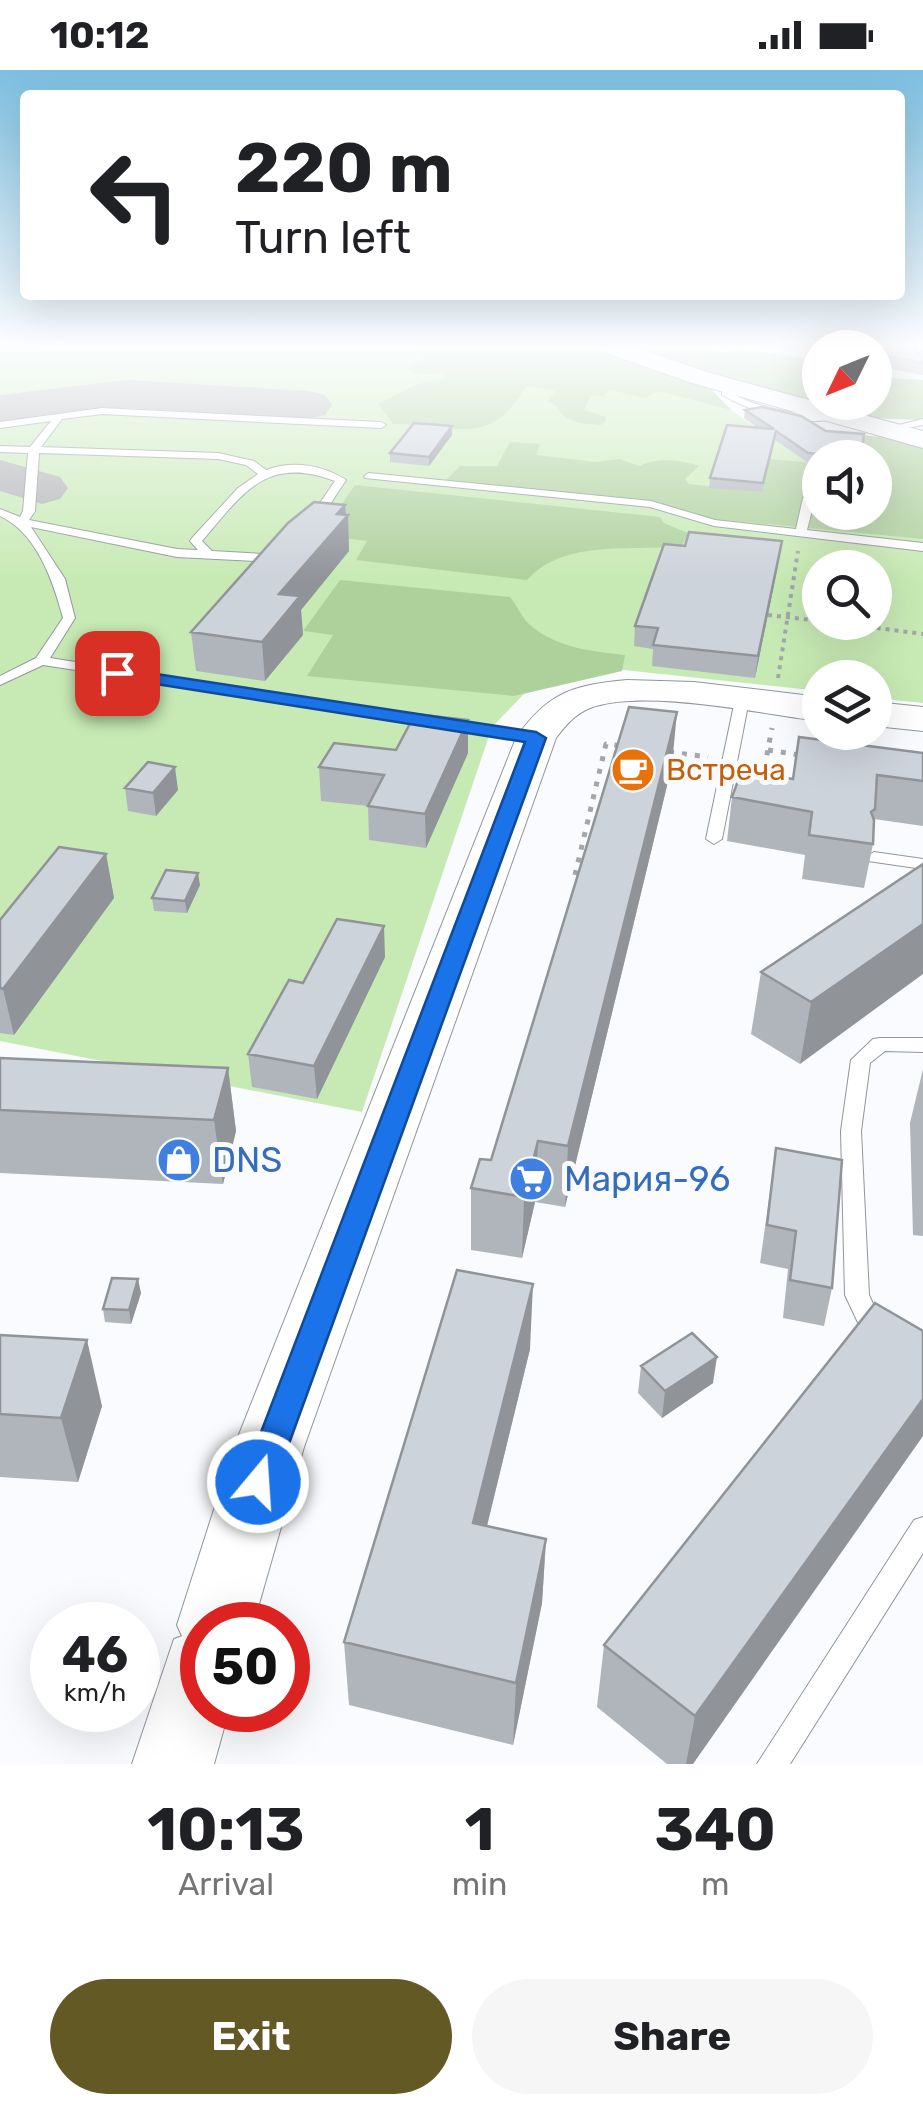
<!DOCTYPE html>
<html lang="en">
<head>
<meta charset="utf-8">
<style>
	body { margin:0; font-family:Rubik,sans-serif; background:#f6f6f6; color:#202124; height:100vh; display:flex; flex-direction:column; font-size:38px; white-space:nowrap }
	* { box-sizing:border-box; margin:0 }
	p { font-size:32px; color:#757577 }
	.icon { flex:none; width:55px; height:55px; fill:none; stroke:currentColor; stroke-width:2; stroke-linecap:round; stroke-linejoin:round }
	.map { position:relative; height:1694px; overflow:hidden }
	.sheet { display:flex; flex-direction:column; background:#fff; flex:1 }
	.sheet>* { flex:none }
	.top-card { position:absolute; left:20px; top:20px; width:885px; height:210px; border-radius:10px; box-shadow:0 10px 40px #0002; background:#fff; color:#202124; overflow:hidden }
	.needle { width:65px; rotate:227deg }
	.buttons { position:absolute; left:802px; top:260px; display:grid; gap:20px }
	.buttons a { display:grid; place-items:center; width:90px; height:90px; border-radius:50%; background:#fff; box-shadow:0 10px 40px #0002; font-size:50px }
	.speed { position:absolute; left:30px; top:1532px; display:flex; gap:20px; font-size:50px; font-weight:700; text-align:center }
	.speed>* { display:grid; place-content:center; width:130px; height:130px; border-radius:50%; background:#fff; box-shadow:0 10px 40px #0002; line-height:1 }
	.speed small { font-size:25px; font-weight:400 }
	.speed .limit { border:15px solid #d22; background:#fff; color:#111 }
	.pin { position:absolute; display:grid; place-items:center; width:85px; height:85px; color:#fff; margin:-42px; border-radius:20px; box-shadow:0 5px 15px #0006 }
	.me { position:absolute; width:110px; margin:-55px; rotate:18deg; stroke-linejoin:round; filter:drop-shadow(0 0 8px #0008) }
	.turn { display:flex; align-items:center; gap:35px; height:210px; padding:0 50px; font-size:45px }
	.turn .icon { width:130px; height:130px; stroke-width:2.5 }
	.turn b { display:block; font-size:70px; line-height:85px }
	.eta { display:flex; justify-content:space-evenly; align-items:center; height:170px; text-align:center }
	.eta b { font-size:60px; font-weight:700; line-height:70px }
	.action { display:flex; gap:20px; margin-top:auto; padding:20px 50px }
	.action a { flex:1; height:115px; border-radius:60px; background:#625925; color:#fff; font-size:40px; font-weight:700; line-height:115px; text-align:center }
	.action a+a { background:#f6f6f6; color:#202124 }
	.status { display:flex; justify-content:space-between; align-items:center; height:70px; padding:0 50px; background:#fff; direction:ltr }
	.status svg { height:28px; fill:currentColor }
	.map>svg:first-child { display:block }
</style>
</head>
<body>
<div class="status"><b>10:12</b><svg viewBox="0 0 49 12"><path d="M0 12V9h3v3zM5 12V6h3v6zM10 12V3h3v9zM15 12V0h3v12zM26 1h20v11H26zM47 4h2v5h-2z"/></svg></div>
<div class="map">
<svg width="923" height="1694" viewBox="0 0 923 1694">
	<rect width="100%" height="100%" fill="#f9fbfe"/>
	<path fill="#c7eab4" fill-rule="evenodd" d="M0 273H583L709 317 731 340 754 356 893 368 923 377V633L875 628V608H820V621L615 599 525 623 492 657 362 1042 0 971ZM820 388H875V442H820ZM820 498H875V552H820Z"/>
	<path fill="#aed19c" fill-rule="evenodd" d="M416 273H504L535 281 546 273H583L709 317 731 340 664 322 653 323 646 328 609 320 603 326 591 325 584 340 606 347V350L601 355C589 354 577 354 567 348 556 341 560 335 547 332L555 321 526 316C490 380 455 354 393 354L378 334 415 315 443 307 442 303 421 305 406 299 422 289Z
		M614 273H698L721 282 743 279 820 291V332H875V307L923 310V350L868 348 845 343Z
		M754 356 893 368 923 377V469L714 449 652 431 445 411 460 396H497L510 372 540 374 536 385 596 392 619 389 640 396C657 387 681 390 699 396L685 409 689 414 761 422 770 389 814 393ZM820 388H875V442H820Z
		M355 415 660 447 664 453 688 463 682 476C632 482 565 468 527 510L356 490 367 471 320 465Z
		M340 510 510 527C517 535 521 546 528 553 555 578 591 581 625 585L622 601 514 626 307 606 333 565 303 561Z"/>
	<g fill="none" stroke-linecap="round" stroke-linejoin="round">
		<path fill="#afb2b4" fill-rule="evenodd" d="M128 310 309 321 325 325 332 335 325 345 309 349 128 338 0 353V325Z
			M0 390 60 407 68 418 60 429 42 434 0 421Z"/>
		<defs>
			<path id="lane" d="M733 314 738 317 731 323C754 335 777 342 803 343 816 344 832 341 843 345 807 361 754 343 722 325V321Z
				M102 338 381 352 386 355 381 358 102 344 62 349 41 377 218 383 254 391 266 400C293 390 323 395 346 410L319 451 315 452 309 449 335 411C266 385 243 423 202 471L212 481 280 485V491L276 492 177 487 31 457 65 509 75 548 50 588 536 664 543 668 541 671 43 595 0 615V606L36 588 63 548C53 511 37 463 0 446V439L20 447 23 441 28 383 0 382V376L30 377 51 351 0 358V352ZM39 383 218 389 246 395 258 404 238 418 192 468 190 471 198 480 177 479 29 450 35 441Z
				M923 349V355L887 362 882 359Z
				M369 403 651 431 715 450 796 459 803 428 809 425 815 428 807 460 923 473V481L714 456 650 437 365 408 364 406Z
				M742 626 749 630 722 769 714 774 706 769 735 630Z
				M874 782 923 789V799L868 791 866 787Z
				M880 968H923V982L885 981 870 993 861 1061 869 1225 888 1267 884 1274 876 1277 868 1274 845 1225 841 1061 851 990 873 969Z
				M923 1447V1483L790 1694H757L914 1450Z"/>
			<path id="street" d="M908 273H923V292L917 291Z"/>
			<path id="secondary" d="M588 273H622L710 303 923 361V378L692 313 592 278Z
				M627 610 694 612 820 627V651C760 644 646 618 590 638 575 644 565 656 556 668L304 1377 253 1555H202V1640H229L214 1694H132L174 1569 182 1566 177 1555 234 1377 516 668C548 622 573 615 627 610Z
				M875 632 923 637V661L875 656Z"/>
		</defs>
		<use href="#lane" stroke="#90969d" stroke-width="2"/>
		<use href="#street" stroke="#90969d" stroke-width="3"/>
		<use href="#secondary" stroke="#90969d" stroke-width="2"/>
		<path stroke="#a4a6a9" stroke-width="2.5" stroke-dasharray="2.5 4" stroke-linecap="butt" d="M743 273 738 276 743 288 760 301"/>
		<path stroke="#a4a6a9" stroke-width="4" stroke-dasharray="4 5" stroke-linecap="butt" d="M768 545 820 551
			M832 552 923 564
			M778 608 798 481"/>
		<path stroke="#a4a6a9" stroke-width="5" stroke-dasharray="5 8" stroke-linecap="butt" d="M768 680 799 685
			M669 682 708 687
			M749 693 765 695 772 658
			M575 805 606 674 624 676"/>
		<use href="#lane" fill="#fff" fill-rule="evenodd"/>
		<use href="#street" fill="#fff" fill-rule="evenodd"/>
		<use href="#secondary" fill="#fff" fill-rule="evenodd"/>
	</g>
	<path fill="#b0b5bc" d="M772 273H794L782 279Z
		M813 273H913L918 283 923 282V305L875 296V278H839Z
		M745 340 861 388H820V393L807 392 775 370 762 422 709 418 710 408 758 358 744 348Z
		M452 356V365L429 396 390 392V383Z
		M346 445 349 481 301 540 303 565 265 611 196 601 191 562Z
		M782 471 755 608 652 596 653 579 634 576 635 556 685 476Z
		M468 650V683L426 778 369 770 368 736 321 731 319 697 396 680Z
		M923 683V756L874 749 873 774 864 818 802 809 805 785 727 771 732 727 793 709Z
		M672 695 565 1137 535 1132 522 1188 471 1180V1118L491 1090Z
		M125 718 178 720 156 746 128 741Z
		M106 784 114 828 14 965 0 963V850Z
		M923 794 800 994 751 964 761 902Z
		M200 815 187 843 154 841 152 828Z
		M385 887 317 1029 252 1017 248 984 303 913Z
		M0 988 228 998 236 1061 223 1114 0 1103Z
		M923 999V1166L913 1165 910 1053Z
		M776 1078 832 1218 824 1256 783 1248 788 1199 760 1193Z
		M141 1223 131 1254 105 1252 103 1239Z
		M923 1261 693 1694H667L597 1637 604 1575Z
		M0 1265 102 1336 78 1412 0 1407Z
		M530 1279 487 1456 546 1469 542 1533 513 1675 349 1635 344 1572Z
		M641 1296 713 1313 662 1348 638 1323Z"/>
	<path fill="#909499" d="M783 273H794L782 279Z
		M452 356V365L429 396V387Z
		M345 435 346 447 348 445 349 481 301 540 303 565 265 611 262 572 279 524Z
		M782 471 779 490 755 608 758 586Z
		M677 642 672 695 565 1137 568 1076Z
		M468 650V683L426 778 425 744Z
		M175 697 178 720 156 746 153 723Z
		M106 784 114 828 14 965 3 919Z
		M198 803 200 815 187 843 185 831Z
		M923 854V904L800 994 811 932Z
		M384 856 385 887 317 1029 314 996Z
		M228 998 236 1061 223 1114 214 1050Z
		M538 1071 535 1132 522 1188 524 1127Z
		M138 1209 141 1223 131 1254 129 1240Z
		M533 1214 530 1279 472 1517 473 1453Z
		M87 1270 102 1336 78 1412 61 1348Z
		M717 1287 713 1313 662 1348 665 1321Z
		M923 1329V1366L693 1694H686L695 1646Z
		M546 1469 542 1533 513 1675 516 1613Z"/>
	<path fill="#cdd3db" stroke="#909499" stroke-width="2.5" d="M860 273H913L918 283 923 282V293L875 284V278H853Z
		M762 337 801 346 826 361 864 364 861 388 808 383 776 361 763 413 710 408 727 355 774 359 745 340Z
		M414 353 452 356 429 387 390 383Z
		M314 432 345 435 337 444 348 445 279 524 300 526 262 572 191 562 288 453Z
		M689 462 782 471 758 586 653 575 658 558 635 556 664 474 685 476Z
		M629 637 677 642 568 1076 538 1071 524 1127 471 1118 480 1089 491 1090Z
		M415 644 468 650 425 744 368 736 384 705 319 697 334 673 396 680Z
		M799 667 923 683V711L877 705 875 739 871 742 874 750 873 774 809 765 812 742 732 727 742 700 793 709Z
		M148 692 175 697 153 723 125 718Z
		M59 777 106 784 3 919 0 918V850Z
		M923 794V854L811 932 761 902Z
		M166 800 198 803 185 831 152 828Z
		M337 849 384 856 314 996 248 984 289 910 303 913Z
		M0 988 228 998 214 1050 0 1040Z
		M776 1078 842 1090 832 1218 790 1210 796 1161 767 1155Z
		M457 1200 533 1214 473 1453 546 1469 516 1613 344 1572Z
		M112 1208 138 1209 129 1240 103 1239Z
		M875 1233 923 1261V1329L695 1646 604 1575Z
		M692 1263 717 1287 665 1321 641 1296Z
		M0 1265 87 1270 61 1348 0 1344Z"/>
	<linearGradient id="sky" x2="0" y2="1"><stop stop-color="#7dbfe1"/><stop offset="0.54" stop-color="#fcfdff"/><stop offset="1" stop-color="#fcfdff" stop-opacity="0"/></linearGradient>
	<rect width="923" height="510" fill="url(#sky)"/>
	<path fill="#1a73e8" stroke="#114b97" stroke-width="2.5" d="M117 598 536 662 546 668 275 1412 270 1423 258 1428 247 1423 242 1412 525 672 111 607V599Z"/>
	<defs>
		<symbol id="cafe-disc" viewBox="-11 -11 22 22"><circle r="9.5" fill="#e8710a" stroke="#f9fbfe"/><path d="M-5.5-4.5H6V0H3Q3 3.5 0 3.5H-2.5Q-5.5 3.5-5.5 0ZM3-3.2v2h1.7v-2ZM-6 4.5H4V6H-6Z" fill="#fff"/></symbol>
		<symbol id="shop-disc" viewBox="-11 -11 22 22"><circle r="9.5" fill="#3f7fe0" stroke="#f9fbfe"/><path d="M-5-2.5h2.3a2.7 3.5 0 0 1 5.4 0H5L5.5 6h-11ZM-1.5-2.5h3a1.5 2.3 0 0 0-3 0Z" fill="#fff"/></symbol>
		<symbol id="supermarket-disc" viewBox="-11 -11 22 22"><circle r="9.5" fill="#3f7fe0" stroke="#f9fbfe"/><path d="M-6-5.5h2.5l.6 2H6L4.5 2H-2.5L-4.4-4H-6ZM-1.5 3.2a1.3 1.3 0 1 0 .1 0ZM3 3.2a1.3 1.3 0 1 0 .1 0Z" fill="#fff"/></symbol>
	</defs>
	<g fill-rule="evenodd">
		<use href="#cafe-disc" x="608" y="675" width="50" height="50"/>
		<use href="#shop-disc" x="154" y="1065" width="50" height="50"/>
		<use href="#supermarket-disc" x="506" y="1084" width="50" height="50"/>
	</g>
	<g text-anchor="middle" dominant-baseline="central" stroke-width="10" stroke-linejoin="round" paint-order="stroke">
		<g font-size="30" fill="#c56008" stroke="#f9fbfe" text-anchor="start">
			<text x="666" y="700">Встреча</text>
		</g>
		<g font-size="35" fill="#366cbe" stroke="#f9fbfe" text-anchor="start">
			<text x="212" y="1090">DNS</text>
			<text x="564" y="1109">Мария-96</text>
		</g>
	</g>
</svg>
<div class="buttons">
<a><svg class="needle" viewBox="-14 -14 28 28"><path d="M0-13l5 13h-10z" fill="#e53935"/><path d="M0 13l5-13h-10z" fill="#757577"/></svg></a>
<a><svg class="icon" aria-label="sound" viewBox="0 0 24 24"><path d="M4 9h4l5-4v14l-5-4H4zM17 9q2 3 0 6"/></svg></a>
<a><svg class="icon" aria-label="search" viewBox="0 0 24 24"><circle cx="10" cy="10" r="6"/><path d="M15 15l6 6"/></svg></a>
<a><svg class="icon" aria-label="layers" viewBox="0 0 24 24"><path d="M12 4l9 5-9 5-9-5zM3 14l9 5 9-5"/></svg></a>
</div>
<div class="speed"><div>46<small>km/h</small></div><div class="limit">50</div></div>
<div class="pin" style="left:117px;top:603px;background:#d93025"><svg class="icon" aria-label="arrive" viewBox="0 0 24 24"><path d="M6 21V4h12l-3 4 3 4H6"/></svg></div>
<svg class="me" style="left:258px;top:1412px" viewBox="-20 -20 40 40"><circle r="17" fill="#1a73e8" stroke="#fff" stroke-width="3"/><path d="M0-11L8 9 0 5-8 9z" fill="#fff"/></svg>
<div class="top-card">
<div class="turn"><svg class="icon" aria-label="left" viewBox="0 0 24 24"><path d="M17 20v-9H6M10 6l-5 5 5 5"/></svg><div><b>220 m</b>Turn left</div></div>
</div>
</div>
<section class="sheet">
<div class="eta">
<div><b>10:13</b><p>Arrival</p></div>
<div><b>1</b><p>min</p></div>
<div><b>340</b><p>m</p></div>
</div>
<div class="action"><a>Exit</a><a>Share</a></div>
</section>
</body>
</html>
